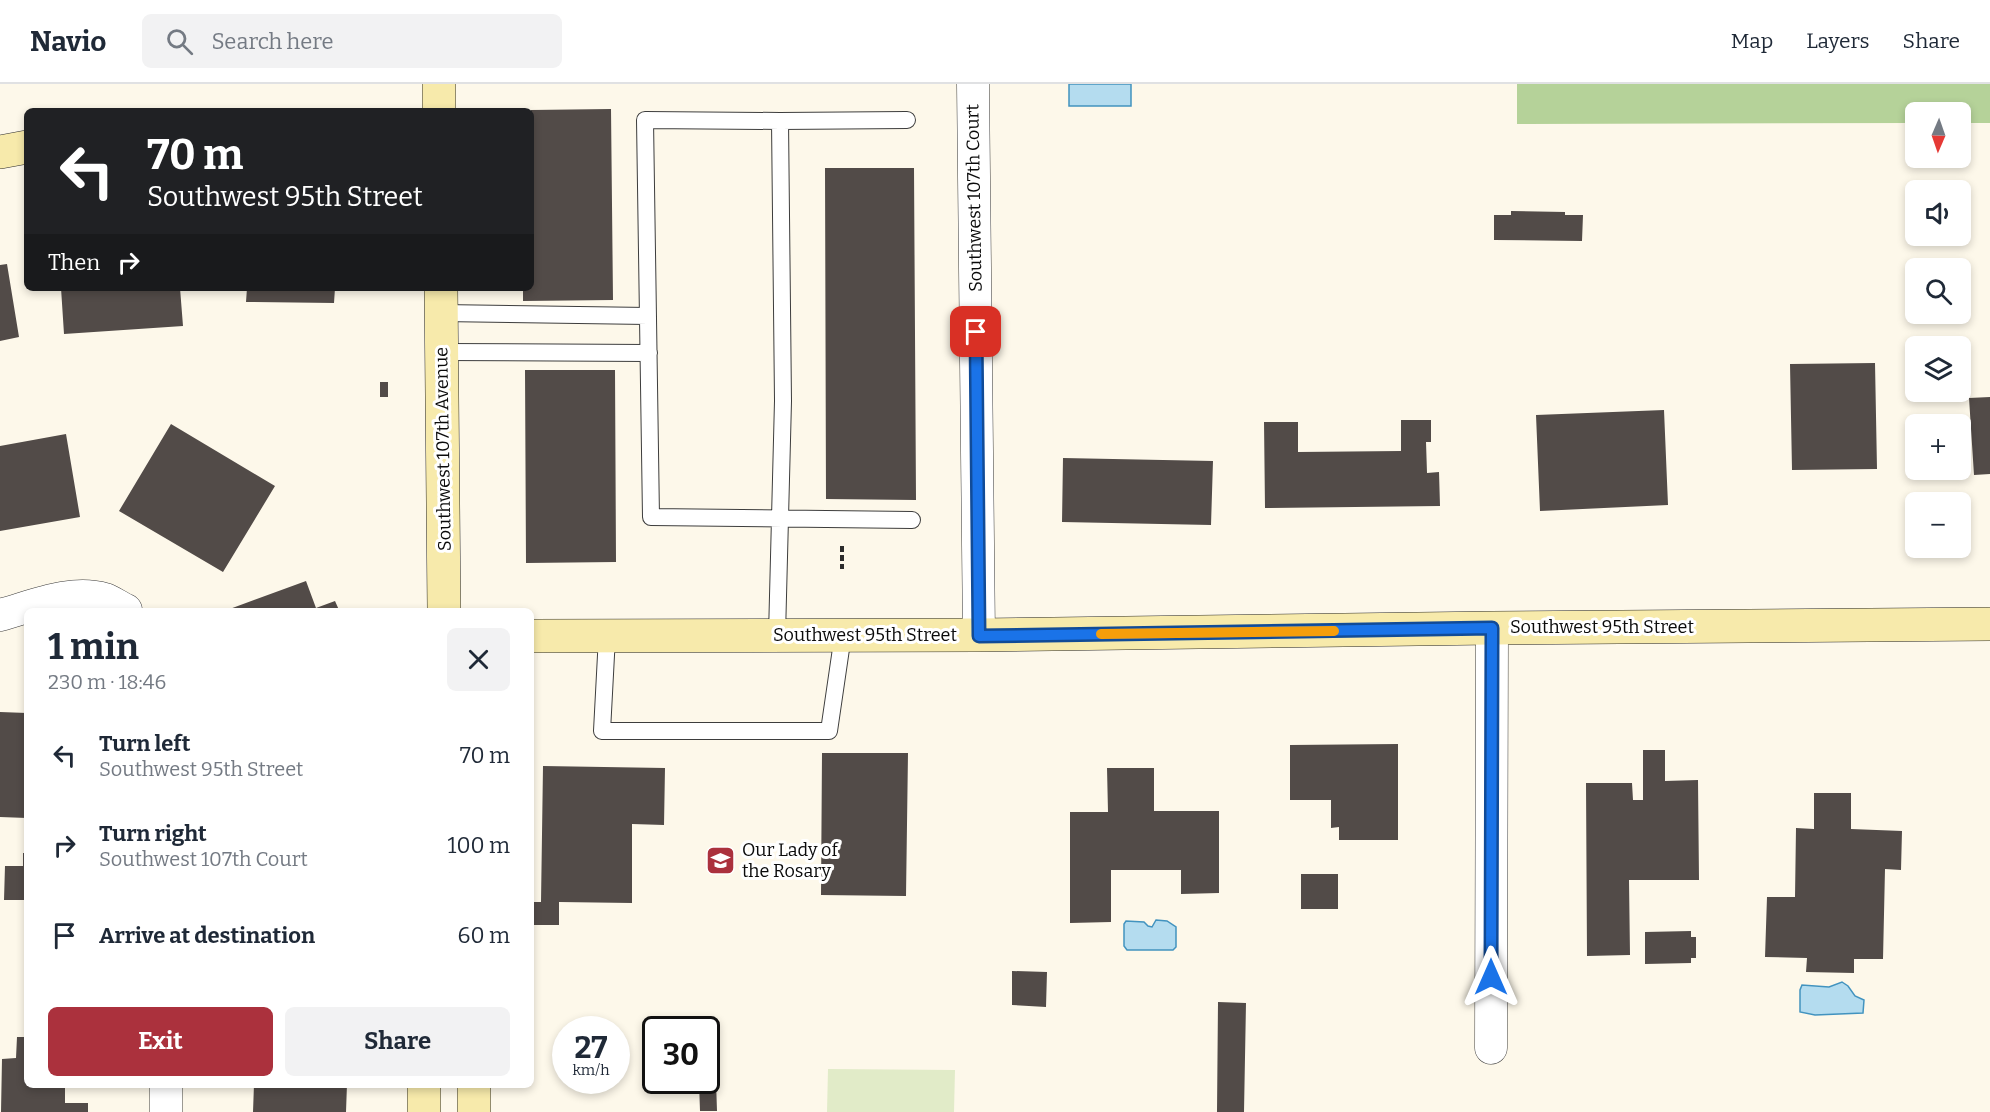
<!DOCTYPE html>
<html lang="en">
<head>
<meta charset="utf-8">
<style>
	body { margin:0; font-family:Bitter,serif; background:#f2f2f3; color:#1f2937; height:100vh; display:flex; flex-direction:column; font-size:22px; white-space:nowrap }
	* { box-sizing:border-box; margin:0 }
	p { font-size:20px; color:#747a83 }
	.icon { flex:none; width:33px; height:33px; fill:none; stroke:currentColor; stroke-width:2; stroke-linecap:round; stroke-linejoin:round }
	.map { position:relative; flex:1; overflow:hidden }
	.sheet { position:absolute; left:24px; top:524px; width:510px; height:480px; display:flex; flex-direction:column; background:#fff; border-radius:9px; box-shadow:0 3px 9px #0003 }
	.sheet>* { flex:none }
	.guide { position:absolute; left:24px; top:24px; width:510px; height:183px; border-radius:9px; box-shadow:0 3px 9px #0003; background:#202124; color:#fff; overflow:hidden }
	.needle { width:39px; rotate:182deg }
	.buttons { position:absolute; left:1905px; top:18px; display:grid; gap:12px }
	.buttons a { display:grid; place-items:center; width:66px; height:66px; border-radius:9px; background:#fff; box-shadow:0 3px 9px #0003; font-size:30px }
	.speed { position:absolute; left:552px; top:932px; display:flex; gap:12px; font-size:30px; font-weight:700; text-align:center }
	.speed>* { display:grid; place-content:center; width:78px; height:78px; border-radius:50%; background:#fff; box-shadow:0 3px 9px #0003; line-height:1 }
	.speed small { font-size:15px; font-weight:400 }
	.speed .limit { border:3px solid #111; border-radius:9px; background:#fff; color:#111 }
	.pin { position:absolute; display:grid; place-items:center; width:51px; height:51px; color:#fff; margin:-26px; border-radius:12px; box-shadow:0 3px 9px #0006 }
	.me { position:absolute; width:66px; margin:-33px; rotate:0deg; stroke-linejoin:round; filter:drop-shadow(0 0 4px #0008) }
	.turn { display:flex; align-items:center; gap:21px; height:126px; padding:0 24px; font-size:27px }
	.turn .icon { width:78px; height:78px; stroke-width:2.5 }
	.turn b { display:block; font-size:42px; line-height:51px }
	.then { display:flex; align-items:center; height:57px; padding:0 24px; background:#0003; gap:12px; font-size:22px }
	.round { display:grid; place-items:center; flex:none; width:63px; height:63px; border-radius:9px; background:#f2f2f3 }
	.head { display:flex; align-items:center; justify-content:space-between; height:102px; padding:0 24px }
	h1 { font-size:36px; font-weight:700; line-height:45px }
	.cta { display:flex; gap:12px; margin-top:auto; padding:12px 24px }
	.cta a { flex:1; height:69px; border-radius:9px; background:#ab313d; color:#fff; font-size:24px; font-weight:700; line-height:69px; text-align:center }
	.cta a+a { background:#f2f2f3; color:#1f2937 }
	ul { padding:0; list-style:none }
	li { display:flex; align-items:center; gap:18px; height:90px; padding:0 24px }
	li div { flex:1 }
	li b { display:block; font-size:22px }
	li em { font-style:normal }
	header { display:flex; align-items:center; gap:36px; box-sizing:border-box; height:84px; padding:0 30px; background:#fff; border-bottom:2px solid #e0e1e3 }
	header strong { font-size:28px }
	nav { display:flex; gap:33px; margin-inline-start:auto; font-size:21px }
	.search { width:420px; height:54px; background:#f2f2f3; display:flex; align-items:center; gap:15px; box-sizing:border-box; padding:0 21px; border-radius:9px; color:#747a83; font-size:22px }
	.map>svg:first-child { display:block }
</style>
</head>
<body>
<header>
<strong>Navio</strong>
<div class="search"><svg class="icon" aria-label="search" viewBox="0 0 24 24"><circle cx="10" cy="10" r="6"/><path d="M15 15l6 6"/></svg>Search here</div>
<nav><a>Map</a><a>Layers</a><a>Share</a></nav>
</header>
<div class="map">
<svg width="1990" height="1028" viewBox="0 0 1990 1028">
	<rect width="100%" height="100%" fill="#fdf8ea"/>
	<path fill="#b5d299" d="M1517 0H1990V39H1961L1960 28H1916L1915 39 1517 40Z"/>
	<path fill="#e1ebc8" d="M828 985 955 986 954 1028H827Z"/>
	<path fill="#b4dcef" stroke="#4293bf" stroke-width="1.5" d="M1069 0H1131V22H1069Z
		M1156 836 1167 837 1176 843V863L1173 866H1127L1124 862V840L1126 837 1144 838 1148 842 1152 843Z
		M1842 898 1848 902 1855 912 1864 916 1863 929 1815 931 1800 928V906L1802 901 1829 903Z"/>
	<path fill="#524b48" d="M611 25 613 216 523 217V204H531V26Z
		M825 84H914L916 416 826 415Z
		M1511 127 1565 128V131H1583L1582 157 1494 156V131H1511Z
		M7 180 19 253 0 257V181Z
		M61 204H180L183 242 64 250Z
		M247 204H335L334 219 246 218Z
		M1875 279 1877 385 1792 386 1790 280Z
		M525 286H615L616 478 526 479Z
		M380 298H388V313H380Z
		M1990 313V390L1974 391 1969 314Z
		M1664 326 1668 421 1540 427 1536 331Z
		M1401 336H1431V358H1426L1427 389 1439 388 1440 422 1265 424 1264 338H1298V368L1401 367Z
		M171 340 275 402 223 488 119 427Z
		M66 350 80 433 0 447V362Z
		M1063 374 1213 377 1211 441 1062 438Z
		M306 497 316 524 335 517 339 526H227Z
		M0 628 27 629V734L0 733Z
		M1398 660V756H1339V743L1331 744V716H1290V661Z
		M1643 666H1665V697L1698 696 1699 796H1629L1630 871 1587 872 1586 699H1632L1633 716H1643Z
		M822 669H908L906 812 821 811Z
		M543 682 665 684 664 741 632 740V819L559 818V841H531V818H541Z
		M1107 684H1154V727H1219V809L1181 810V786H1111V838L1070 839V728H1108Z
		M1814 709H1851V745L1902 747 1901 786 1885 785 1883 875H1854V889L1806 888 1807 874 1765 873 1767 813H1795L1796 744 1814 745Z
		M23 769H27V816H4L5 782H23Z
		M1301 790H1338V825H1301Z
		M1691 847V853H1696V874H1691V879L1645 880V848Z
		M1012 887 1047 888 1046 923 1012 921Z
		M1218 918 1246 919 1244 1028H1217Z
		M17 953H27V1000H65V1019H88V1028H1L2 975 16 974Z
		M716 997 717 1027H700L699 998Z
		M254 1000H347L346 1028H253Z"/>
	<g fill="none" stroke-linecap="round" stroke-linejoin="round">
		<defs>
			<path id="lane" d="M780 37 907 36
				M441 229 648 232
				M442 268 649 269
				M777 551 783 317 780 37 645 36 651 433 912 436
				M607 552 602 647H829L843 551"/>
			<path id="street" d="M973 0 979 551
				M0 531C33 522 71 505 105 515 113 518 119 523 126 526
				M1491 964 1492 544
				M166 1000V1028"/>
			<path id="secondary" d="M439 0V27
				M0 68 27 63
				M441 204 444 526
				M531 552 979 551 1492 544 1990 540
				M424 1000V1028
				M474 1000V1028"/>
		</defs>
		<use href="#lane" stroke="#3d3d3d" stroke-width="18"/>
		<use href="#street" stroke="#3d3d3d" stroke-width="33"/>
		<use href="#secondary" stroke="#2c2c2c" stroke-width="34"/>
		<path stroke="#2c2c2c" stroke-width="4" stroke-dasharray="6 3" stroke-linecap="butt" d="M842 462V485"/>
		<use href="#lane" stroke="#fff" stroke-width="16"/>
		<use href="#street" stroke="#fff" stroke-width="32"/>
		<use href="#secondary" stroke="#f7eaab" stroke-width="33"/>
	</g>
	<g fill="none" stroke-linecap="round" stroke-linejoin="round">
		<defs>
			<path id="route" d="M976 248 979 552 1492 544 1491 893"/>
		</defs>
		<use href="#route" stroke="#114b97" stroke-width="15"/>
		<use href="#route" stroke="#1a73e8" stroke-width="10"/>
		<path stroke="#f59e0b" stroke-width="10" d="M1101 550 1334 547"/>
	</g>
	<defs>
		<symbol id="school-square" viewBox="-11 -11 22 22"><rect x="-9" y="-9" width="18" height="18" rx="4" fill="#ab313d" stroke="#fff"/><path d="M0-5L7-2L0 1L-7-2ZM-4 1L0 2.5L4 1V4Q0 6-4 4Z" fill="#fff"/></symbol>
	</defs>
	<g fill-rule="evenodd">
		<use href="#school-square" x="704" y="760" width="33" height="33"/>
	</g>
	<g text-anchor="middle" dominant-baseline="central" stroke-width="6" stroke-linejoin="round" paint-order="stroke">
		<g font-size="18" fill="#0a0a0a" stroke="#fff">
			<text transform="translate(974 114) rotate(-91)">Southwest 107th Court</text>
			<text transform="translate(443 365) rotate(-91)">Southwest 107th Avenue</text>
			<text x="1602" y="543">Southwest 95th Street</text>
			<text x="865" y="551">Southwest 95th Street</text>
		</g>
		<g font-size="18" fill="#0a0a0a" stroke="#fff" text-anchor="start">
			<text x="742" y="766">Our Lady of<tspan x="742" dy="21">the Rosary</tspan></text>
		</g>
	</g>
</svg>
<div class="buttons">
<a><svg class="needle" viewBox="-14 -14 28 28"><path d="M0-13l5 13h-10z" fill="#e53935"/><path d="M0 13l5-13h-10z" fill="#747a83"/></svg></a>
<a><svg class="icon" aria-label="sound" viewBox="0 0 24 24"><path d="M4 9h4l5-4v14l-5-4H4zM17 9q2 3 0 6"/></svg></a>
<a><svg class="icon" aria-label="search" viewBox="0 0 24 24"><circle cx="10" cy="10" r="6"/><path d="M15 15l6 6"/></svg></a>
<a><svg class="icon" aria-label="layers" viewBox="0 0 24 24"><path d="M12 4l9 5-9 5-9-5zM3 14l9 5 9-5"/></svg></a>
<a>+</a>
<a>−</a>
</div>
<div class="speed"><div>27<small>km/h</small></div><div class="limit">30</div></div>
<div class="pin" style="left:976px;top:248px;background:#d93025"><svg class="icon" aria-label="arrive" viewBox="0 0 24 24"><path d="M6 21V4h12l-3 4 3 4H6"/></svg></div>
<svg class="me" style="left:1491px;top:893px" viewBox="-20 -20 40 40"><path d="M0-17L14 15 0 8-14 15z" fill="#1a73e8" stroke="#fff" stroke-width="4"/></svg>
<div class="guide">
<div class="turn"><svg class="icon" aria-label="left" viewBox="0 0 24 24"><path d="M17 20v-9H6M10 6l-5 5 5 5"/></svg><div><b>70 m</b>Southwest 95th Street</div></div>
<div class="then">Then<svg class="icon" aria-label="right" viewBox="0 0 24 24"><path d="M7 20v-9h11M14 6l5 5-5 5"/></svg></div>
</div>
<section class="sheet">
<div class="head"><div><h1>1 min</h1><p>230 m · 18:46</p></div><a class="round"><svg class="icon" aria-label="close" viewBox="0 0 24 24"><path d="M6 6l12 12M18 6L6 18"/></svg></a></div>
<ul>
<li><svg class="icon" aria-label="left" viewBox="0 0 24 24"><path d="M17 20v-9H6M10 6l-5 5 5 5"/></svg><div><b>Turn left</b><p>Southwest 95th Street</p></div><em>70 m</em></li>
<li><svg class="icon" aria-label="right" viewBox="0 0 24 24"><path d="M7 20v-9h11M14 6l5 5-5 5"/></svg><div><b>Turn right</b><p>Southwest 107th Court</p></div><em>100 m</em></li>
<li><svg class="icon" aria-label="arrive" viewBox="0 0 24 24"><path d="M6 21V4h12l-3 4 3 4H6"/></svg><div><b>Arrive at destination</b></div><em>60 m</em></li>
</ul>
<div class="cta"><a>Exit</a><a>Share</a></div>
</section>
</div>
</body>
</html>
